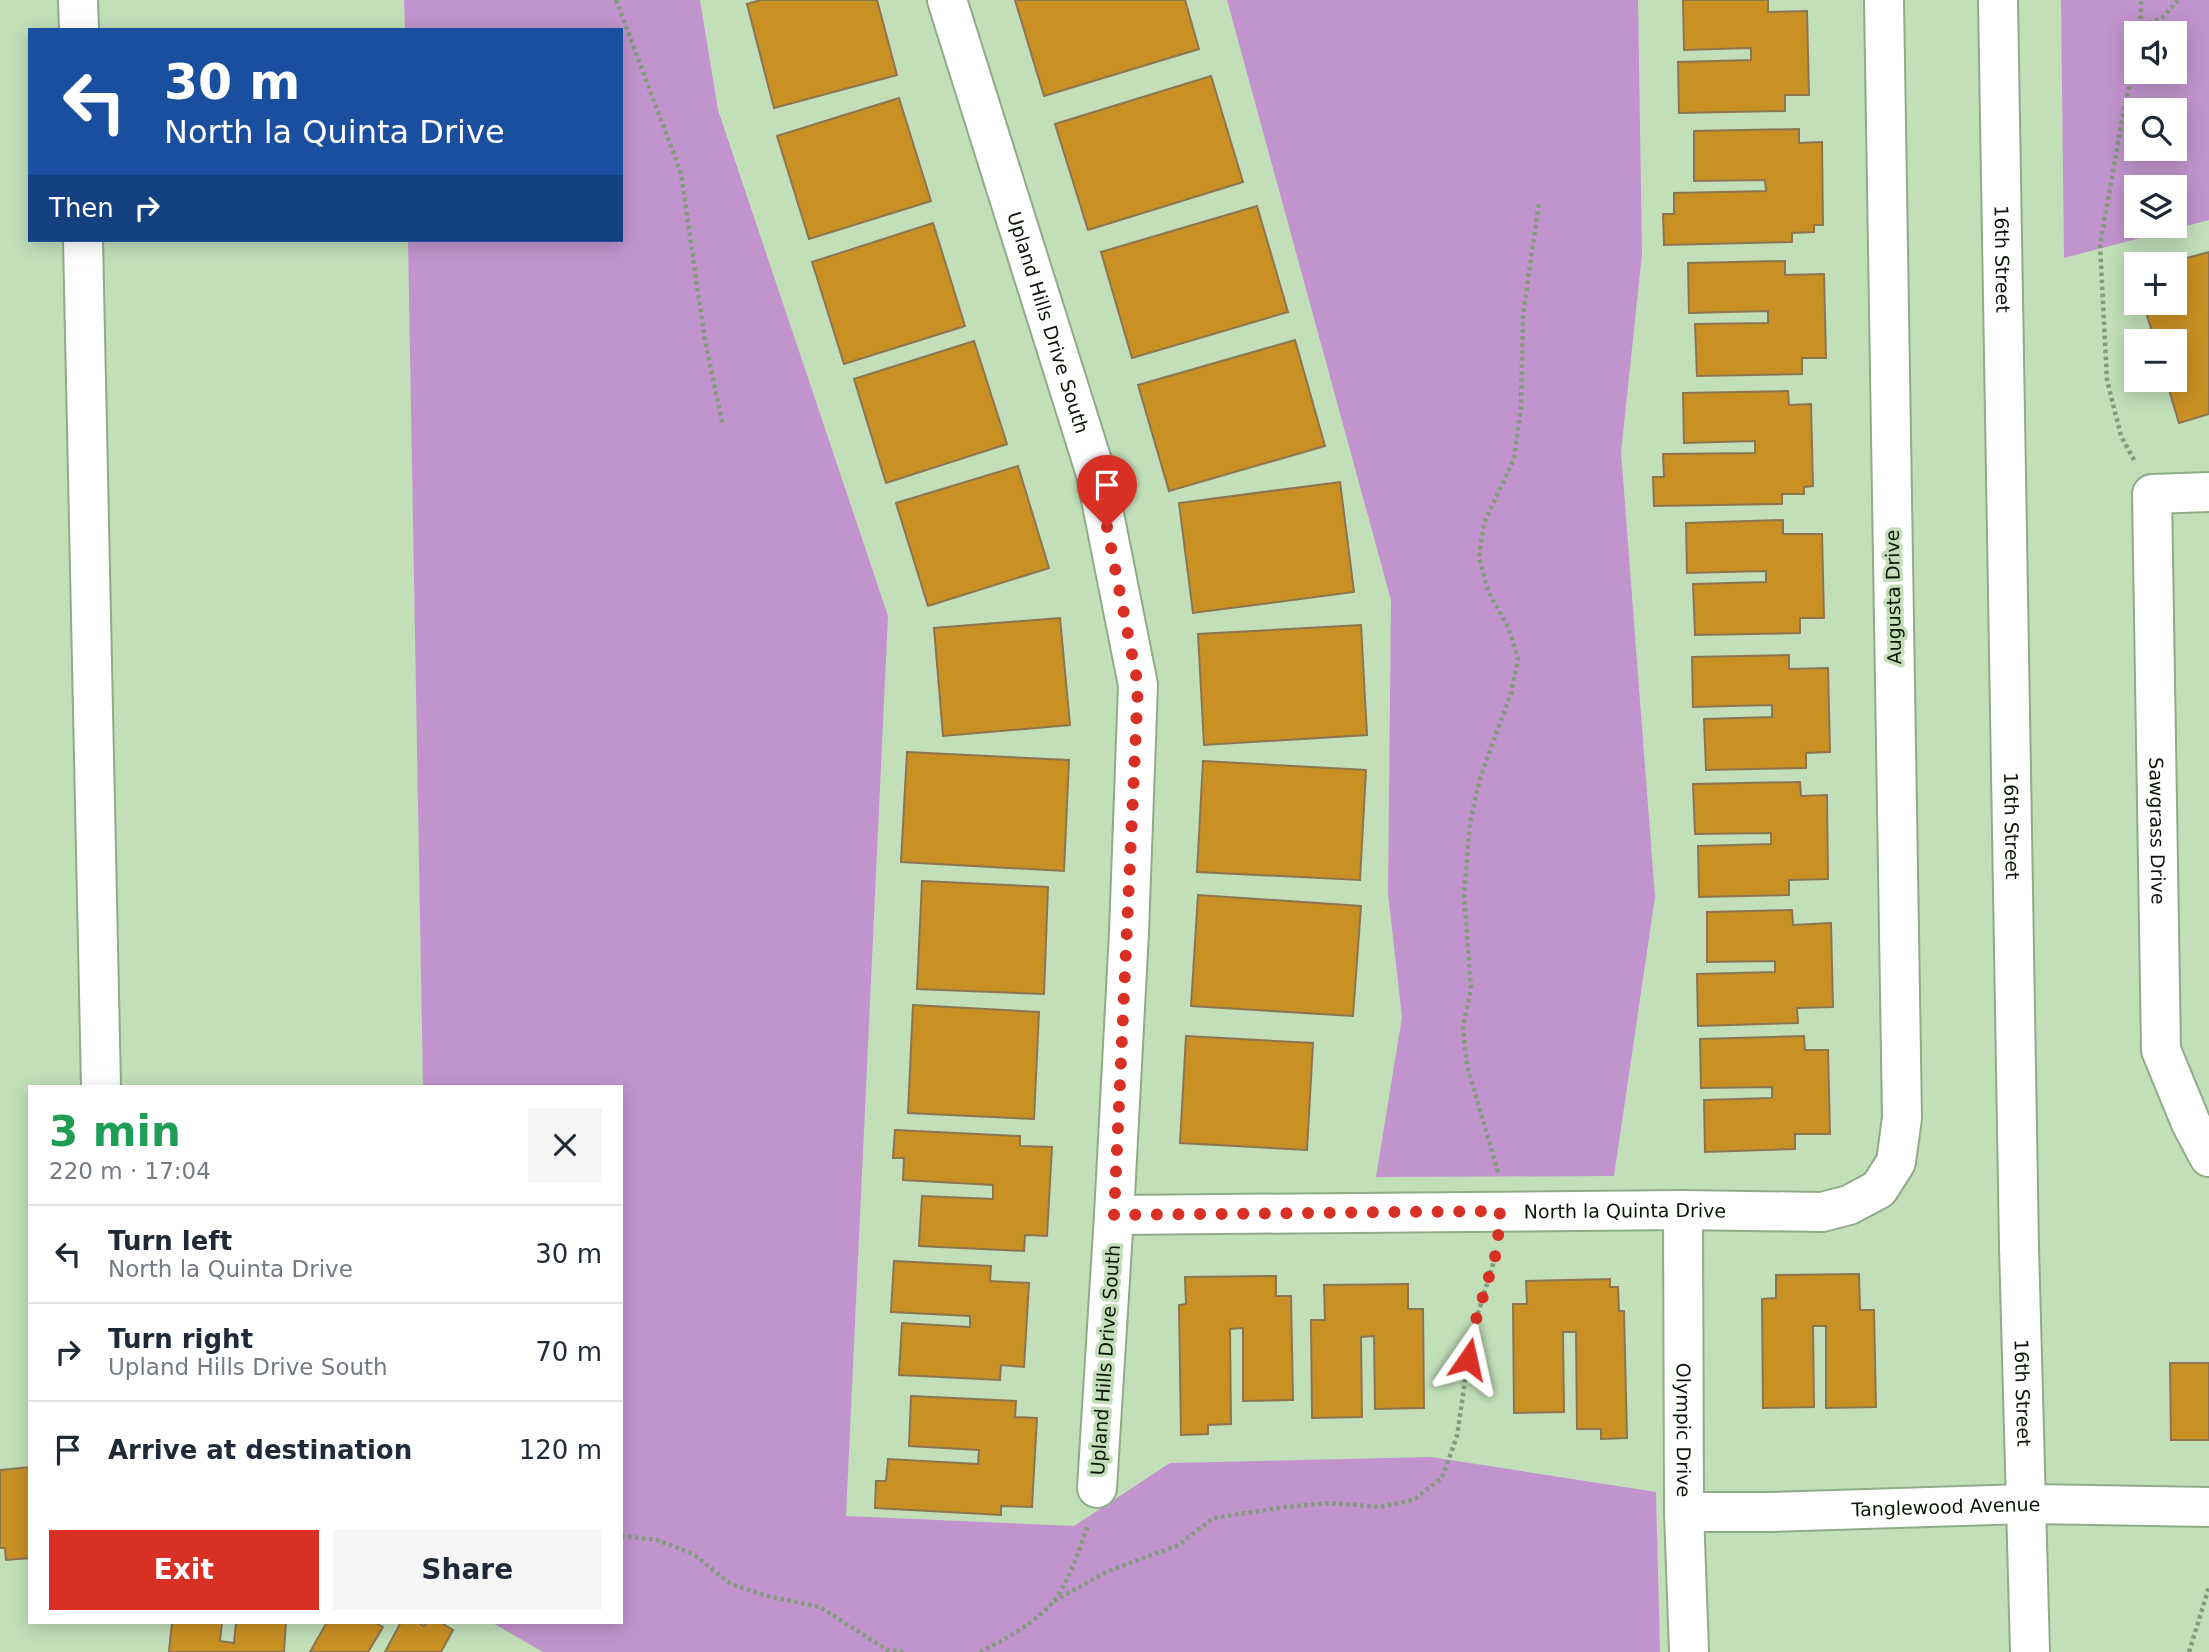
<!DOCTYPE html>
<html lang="en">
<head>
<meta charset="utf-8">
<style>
	body { margin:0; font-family:"DejaVu Sans",sans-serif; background:#f6f6f7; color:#1f2937; height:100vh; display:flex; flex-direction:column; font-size:26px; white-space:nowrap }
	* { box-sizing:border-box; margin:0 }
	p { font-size:23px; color:#747a83 }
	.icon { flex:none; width:38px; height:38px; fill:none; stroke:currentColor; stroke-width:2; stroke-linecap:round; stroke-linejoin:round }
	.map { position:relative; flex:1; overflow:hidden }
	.side { position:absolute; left:28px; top:1085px; width:595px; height:539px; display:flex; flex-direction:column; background:#fff; border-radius:0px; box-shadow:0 4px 18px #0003 }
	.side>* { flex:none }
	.top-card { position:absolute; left:28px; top:28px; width:595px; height:214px; border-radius:0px; box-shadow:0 4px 18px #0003; background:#1a4fa0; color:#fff; overflow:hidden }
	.tools { position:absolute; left:2124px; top:21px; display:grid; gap:14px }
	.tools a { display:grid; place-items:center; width:63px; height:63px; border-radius:0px; background:#fff; box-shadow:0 4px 18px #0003; font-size:35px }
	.pin { position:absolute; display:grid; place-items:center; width:60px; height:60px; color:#fff; margin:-72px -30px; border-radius:50% 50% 50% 0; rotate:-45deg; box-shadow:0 0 7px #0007 }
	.pin .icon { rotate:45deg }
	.me { position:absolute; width:77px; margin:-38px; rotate:11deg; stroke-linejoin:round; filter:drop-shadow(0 0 5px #0008) }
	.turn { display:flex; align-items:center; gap:24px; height:147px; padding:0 21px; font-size:32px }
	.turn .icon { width:91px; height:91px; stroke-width:2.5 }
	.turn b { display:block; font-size:49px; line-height:60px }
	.then { display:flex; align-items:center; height:66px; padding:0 21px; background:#0003; gap:14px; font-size:26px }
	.round { display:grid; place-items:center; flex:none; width:74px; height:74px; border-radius:0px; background:#f6f6f7 }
	.summary { display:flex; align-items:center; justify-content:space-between; height:119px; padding:0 21px }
	h1 { font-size:42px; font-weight:600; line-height:52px; color:#1e9e55 }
	.action { display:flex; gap:14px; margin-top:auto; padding:14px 21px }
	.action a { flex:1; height:80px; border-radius:0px; background:#d93025; color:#fff; font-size:28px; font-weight:600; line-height:80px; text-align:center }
	.action a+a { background:#f6f6f7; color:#1f2937 }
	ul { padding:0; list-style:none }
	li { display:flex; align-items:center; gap:21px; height:98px; padding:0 21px; border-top:2px solid #e0e1e3 }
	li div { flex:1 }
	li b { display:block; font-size:26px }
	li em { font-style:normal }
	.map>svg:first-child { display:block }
</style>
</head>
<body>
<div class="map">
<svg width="2209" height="1652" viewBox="0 0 2209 1652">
	<rect width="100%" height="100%" fill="#c2dfba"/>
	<path fill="#c294ce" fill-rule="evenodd" d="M404 0H700L718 110 888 616 846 1516 1074 1526 1170 1463 1431 1457 1656 1492 1660 1652H543L491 1622H621V1087H423L408 240H621V30H405Z
		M1227 0H1638L1642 254 1621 452 1655 897 1614 1176 1376 1177 1402 1017 1388 893 1391 600Z
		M2061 0H2209V220L2064 258ZM2137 33H2175V72H2137ZM2137 110H2175V149H2137ZM2137 187H2175V226H2137Z"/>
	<path fill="#c99124" stroke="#8c7551" stroke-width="2" d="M761 0H877L897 75 774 108 747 4Z
		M1015 0H1185L1199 49 1044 96Z
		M1683 0H1768V12L1807 11 1809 95H1785V111L1679 113 1678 62 1751 60V48L1684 50Z
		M1211 76 1243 182 1088 230 1055 124Z
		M899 98 931 201 809 239 777 136Z
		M1799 129V143L1822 142 1823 225H1814V232L1792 233V242L1664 245 1663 214H1674V193L1766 191 1765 180 1694 181V131Z
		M1257 206 1288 312 1132 358 1101 252Z
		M933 223 965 326 844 364 812 262Z
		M2209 252V414L2179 423 2166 380H2175V341H2155L2143 303H2175V264H2146L2181 253 2183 259Z
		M1785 261V275L1824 274 1826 358H1802V374L1697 376 1695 324 1768 323V311L1689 313 1688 263Z
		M1295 340 1325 446 1169 491 1138 385Z
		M974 341 1007 444 886 483 854 379Z
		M1788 391 1789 405 1811 404 1813 486 1804 487V494H1782V504L1654 506 1653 477H1664L1663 454 1755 453V441L1684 443 1683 393Z
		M1018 466 1049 568 928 606 896 503Z
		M1340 482 1354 592 1193 613 1179 503Z
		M1783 520V534H1822L1824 618H1800V633L1695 635 1693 584 1766 582V571L1687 573 1686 523Z
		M1060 618 1070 725 943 736 934 628Z
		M1361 625 1367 735 1204 745 1198 634Z
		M1789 655V669L1828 668 1830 752 1806 753V768L1706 770 1704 719 1772 717V705L1693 707 1692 657Z
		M907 752 1069 760 1064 871 901 862Z
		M1203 761 1366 770 1360 880 1197 872Z
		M1800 782 1801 796 1827 795 1828 879 1789 880V895L1699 897 1698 846 1771 844V833L1695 834 1693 784Z
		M922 881 1048 887 1044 994 917 989Z
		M1198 895 1361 906 1353 1016 1191 1006Z
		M1792 910 1793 925 1831 923 1833 1007 1797 1008 1798 1023 1698 1026 1697 974 1775 972V961L1707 962V912Z
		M913 1005 1039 1012 1034 1119 908 1113Z
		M1186 1036 1313 1043 1307 1150 1180 1143Z
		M1804 1036 1805 1050H1828L1830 1134H1795V1149L1705 1152 1704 1100 1772 1098V1087L1701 1088 1700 1039Z
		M895 1130 1020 1136V1146L1052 1147 1047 1236 1025 1235 1024 1251 919 1246 922 1196 993 1199V1185L903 1180 904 1158H893Z
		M894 1261 991 1266 990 1281 1029 1283 1024 1367 1001 1365 1000 1380 899 1375 902 1323 970 1327V1316L891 1312Z
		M1859 1274 1860 1310H1874L1876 1407 1826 1408V1326H1813L1814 1407 1763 1408 1762 1299 1776 1298V1275Z
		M1276 1276V1296H1291L1293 1400 1243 1401V1328L1230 1329 1231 1424 1208 1425V1434L1181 1435 1179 1305 1186 1304 1185 1277Z
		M1610 1279V1287H1618L1619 1311H1624L1627 1438 1601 1439V1429H1577L1576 1332H1563L1564 1412 1514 1413 1513 1304H1527L1526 1281Z
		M1408 1284V1309H1423L1424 1408 1375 1409 1374 1336 1361 1337 1362 1417 1312 1418 1311 1320H1325L1324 1285Z
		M2170 1363H2209V1440H2171Z
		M911 1396 1016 1401 1015 1417 1037 1418 1032 1507 1001 1506V1515L875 1508 876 1481H886L888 1459 978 1464 979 1450 909 1446Z
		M30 1467V1558L6 1560 5 1548H0V1470Z
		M172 1622H222L220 1641 234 1643 236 1622H286L284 1652H169Z
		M327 1622H374L383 1627 368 1652H310Z
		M401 1622H417L424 1626 427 1622H440L453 1630 441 1652H385Z"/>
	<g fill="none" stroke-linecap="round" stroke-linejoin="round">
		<defs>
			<g id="minor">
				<path d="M78 0 79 30"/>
				<path id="s1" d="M947 0 1096 474 1138 685 1129 932 1114 1215 1097 1488"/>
				<path d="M83 240 101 1087"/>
				<path id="s2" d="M2209 492 2152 494 2161 1050 2191 1123 2209 1157"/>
				<path id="s3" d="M1683 1210 1684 1512 1689 1652"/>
				<path id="s4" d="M1114 1215 1683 1210 1822 1212 1849 1205 1879 1189 1896 1162 1902 1118 1884 0"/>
				<path id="s5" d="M1684 1512H1769L2025 1504 2209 1507"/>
			</g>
			<g id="major">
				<path id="s6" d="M1998 0 2019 1247 2030 1652"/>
			</g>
		</defs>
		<use href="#minor" stroke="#8fab88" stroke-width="42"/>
		<use href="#major" stroke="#8fab88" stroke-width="42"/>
		<path stroke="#839a7d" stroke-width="4.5" stroke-dasharray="3.5 3.5" stroke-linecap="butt" d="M616 0 681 173 705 341 723 426
			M2142 26 2163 17 2178 0
			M2140 33 2141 0
			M2134 460 2121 436 2107 380 2100 245 2121 126 2137 49
			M1498 1172 1467 1066 1463 1027 1471 989 1464 895 1470 822 1480 778 1511 693 1518 659 1509 629 1488 591 1479 557 1484 523 1514 459 1521 407 1523 315 1539 202
			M621 1536 657 1540 693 1554 731 1584 767 1596 820 1607 887 1650 906 1652
			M1054 1601 1108 1571 1179 1545 1213 1518 1285 1507 1330 1503 1380 1507 1413 1500 1442 1478 1457 1436 1472 1333 1497 1251
			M980 1652C1004 1640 1039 1621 1055 1599 1071 1577 1079 1550 1088 1525
			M2189 1652 2209 1587"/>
		<use href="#minor" stroke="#fff" stroke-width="38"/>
		<use href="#major" stroke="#fff" stroke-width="38"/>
	</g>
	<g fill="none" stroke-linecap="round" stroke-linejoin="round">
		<path stroke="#d93025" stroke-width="12" stroke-dasharray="0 21.6" d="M1107 527 1138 685 1114 1215 1500 1211 1497 1250 1472 1333 1468 1359"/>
	</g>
	<g text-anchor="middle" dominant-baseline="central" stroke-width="7" stroke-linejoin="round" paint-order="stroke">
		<g font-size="19" fill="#0b1508" stroke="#c2dfba">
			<text stroke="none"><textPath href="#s6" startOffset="259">16th Street</textPath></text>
			<text stroke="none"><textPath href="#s1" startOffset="338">Upland Hills Drive South</textPath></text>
			<text transform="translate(1893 597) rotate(-91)">Augusta Drive</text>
			<text stroke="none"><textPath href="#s6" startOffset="826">16th Street</textPath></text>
			<text stroke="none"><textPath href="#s2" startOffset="394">Sawgrass Drive</textPath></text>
			<text stroke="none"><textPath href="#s4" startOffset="511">North la Quinta Drive</textPath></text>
			<text transform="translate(1105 1360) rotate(-86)">Upland Hills Drive South</text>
			<text stroke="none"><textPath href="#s6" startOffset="1393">16th Street</textPath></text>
			<text stroke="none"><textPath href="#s3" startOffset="220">Olympic Drive</textPath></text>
			<text stroke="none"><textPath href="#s5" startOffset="262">Tanglewood Avenue</textPath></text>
		</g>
	</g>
</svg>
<div class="tools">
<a><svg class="icon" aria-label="sound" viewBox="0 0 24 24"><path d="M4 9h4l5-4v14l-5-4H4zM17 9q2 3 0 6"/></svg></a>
<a><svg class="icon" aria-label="search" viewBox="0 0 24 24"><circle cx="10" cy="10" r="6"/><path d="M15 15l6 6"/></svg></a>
<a><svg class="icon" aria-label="layers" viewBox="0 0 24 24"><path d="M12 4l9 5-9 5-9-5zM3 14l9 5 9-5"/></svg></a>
<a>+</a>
<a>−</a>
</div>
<div class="pin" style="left:1107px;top:527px;background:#d93025"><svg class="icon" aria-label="arrive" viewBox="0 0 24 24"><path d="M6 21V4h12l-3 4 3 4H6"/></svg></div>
<svg class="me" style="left:1468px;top:1359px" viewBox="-20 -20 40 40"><path d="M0-17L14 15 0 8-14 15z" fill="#d93025" stroke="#fff" stroke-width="4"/></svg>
<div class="top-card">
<div class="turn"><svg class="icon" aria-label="left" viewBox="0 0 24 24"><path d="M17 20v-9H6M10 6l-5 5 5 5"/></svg><div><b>30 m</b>North la Quinta Drive</div></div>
<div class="then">Then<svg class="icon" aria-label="right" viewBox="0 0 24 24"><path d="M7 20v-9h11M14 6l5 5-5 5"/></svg></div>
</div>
<section class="side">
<div class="summary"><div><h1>3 min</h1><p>220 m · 17:04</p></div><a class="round"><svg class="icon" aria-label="close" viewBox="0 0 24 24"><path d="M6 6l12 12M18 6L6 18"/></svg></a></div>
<ul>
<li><svg class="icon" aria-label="left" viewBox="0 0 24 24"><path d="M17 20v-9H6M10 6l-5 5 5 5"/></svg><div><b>Turn left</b><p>North la Quinta Drive</p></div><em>30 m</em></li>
<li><svg class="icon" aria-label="right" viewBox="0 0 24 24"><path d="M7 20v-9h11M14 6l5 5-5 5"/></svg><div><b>Turn right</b><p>Upland Hills Drive South</p></div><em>70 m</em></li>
<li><svg class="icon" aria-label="arrive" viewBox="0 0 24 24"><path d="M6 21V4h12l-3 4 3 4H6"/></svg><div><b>Arrive at destination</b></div><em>120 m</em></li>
</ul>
<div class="action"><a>Exit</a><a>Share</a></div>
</section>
</div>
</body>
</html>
